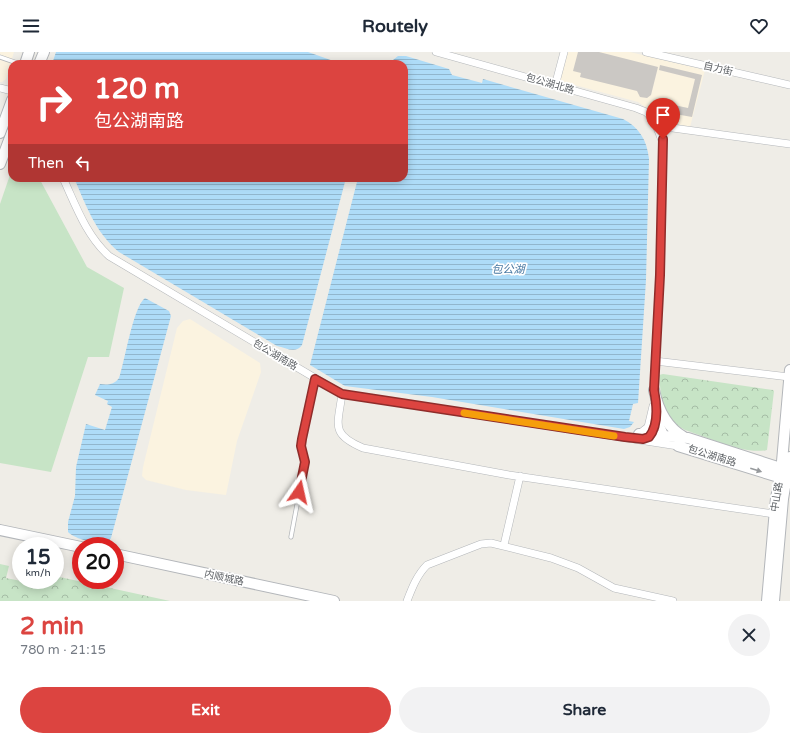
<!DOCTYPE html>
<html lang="en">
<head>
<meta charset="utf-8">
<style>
	body { margin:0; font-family:"Varela Round","Noto Sans SC",sans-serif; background:#f2f2f3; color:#1f2937; height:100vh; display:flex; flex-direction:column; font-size:15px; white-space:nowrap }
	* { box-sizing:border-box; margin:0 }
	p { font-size:13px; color:#747a83 }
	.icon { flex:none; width:22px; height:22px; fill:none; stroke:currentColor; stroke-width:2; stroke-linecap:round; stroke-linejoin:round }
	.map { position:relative; height:549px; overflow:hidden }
	.drawer { display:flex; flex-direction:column; background:#fff; flex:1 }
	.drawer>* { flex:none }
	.guide { position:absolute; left:8px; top:8px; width:400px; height:122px; border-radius:12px; box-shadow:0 2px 10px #0003; background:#dc4440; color:#fff; overflow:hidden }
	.speed { position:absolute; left:12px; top:485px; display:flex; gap:8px; font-size:20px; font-weight:700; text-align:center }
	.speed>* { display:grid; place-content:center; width:52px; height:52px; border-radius:50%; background:#fff; box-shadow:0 2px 10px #0003; line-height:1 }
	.speed small { font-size:10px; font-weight:400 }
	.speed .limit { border:6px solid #d22; background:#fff; color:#111 }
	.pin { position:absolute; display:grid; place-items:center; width:34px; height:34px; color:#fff; margin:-41px -17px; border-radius:50% 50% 50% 0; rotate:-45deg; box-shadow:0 0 4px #0007 }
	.pin .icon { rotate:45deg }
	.me { position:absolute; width:44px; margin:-22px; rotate:11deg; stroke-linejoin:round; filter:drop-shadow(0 0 3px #0008) }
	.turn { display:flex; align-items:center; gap:14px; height:84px; padding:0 20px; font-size:18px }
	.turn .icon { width:52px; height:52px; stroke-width:2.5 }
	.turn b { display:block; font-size:28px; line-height:34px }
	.then { display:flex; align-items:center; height:38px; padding:0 20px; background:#0003; gap:8px; font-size:15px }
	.round { display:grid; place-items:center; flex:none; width:42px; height:42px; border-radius:21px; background:#f2f2f3 }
	.head { display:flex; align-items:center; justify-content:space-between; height:68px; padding:0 20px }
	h1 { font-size:24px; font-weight:700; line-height:30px; color:#dc4440 }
	.cta { display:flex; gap:8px; margin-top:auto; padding:8px 20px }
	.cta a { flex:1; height:46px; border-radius:24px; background:#dc4440; color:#fff; font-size:16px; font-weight:700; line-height:46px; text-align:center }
	.cta a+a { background:#f2f2f3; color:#1f2937 }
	header { display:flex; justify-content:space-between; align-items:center; height:52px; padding:0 20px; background:#fff; font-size:18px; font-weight:700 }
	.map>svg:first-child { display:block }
</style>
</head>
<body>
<header><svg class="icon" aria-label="menu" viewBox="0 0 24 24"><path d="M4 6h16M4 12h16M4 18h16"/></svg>Routely<svg class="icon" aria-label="heart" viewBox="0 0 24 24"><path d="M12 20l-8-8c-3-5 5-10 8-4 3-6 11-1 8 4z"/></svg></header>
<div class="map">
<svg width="790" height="549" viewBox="0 0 790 549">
	<defs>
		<pattern id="park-crowns" width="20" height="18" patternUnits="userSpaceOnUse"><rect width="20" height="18" fill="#c7e4c6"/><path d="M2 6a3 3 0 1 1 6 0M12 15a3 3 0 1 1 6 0" fill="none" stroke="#a5bca5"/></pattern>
		<pattern id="water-rules" width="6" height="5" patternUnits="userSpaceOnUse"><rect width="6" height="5" fill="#aedcf8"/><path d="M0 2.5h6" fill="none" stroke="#91b6cd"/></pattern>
	</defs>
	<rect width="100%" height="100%" fill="#efede7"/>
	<path fill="#fbf3e0" d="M0 0H14L6 27 2 30H0Z
		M563 0H630L705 18 690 75 660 69 654 61 638 50 556 28Z
		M190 267 260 311 261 320 237 389 226 443 186 438 146 428 142 424 143 415 177 276 183 269Z"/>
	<path fill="#c7e4c6" d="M12 117V126H39L87 215 124 236 109 305H88L51 420 0 411V152Z"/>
	<path fill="url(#park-crowns)" d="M663 322 773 338 774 339 767 398C744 403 707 385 685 378 663 366 661 347 659 323Z
		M0 512 9 514 6 526 26 530 27 528H55V524L170 549H0Z"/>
	<path fill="url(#water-rules)" d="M56 0H308L342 12H52Z
		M398 4H406L449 17 452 23 482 31 483 27 623 67C639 75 647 88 649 107L646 228 638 351 633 352 629 369 634 370 630 375 624 377 432 345 345 334 310 313 358 126H404V12H388Z
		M74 126H346L302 293C296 302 286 296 277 294L119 200C95 180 86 153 74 126Z
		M145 246 169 259 171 264 111 486 107 492C96 491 76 488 68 480V470L75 444 76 415 86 372 105 378 112 355 107 352 108 349 95 343 100 332C107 333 114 333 119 326 125 309 133 255 145 246Z"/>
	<path fill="#cbc8c4" d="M578 0H599L658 15 651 43 647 46 640 45 637 39 580 25 581 21 573 19Z
		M660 13 702 23 692 65 653 58 655 49 688 56 695 27 659 18Z"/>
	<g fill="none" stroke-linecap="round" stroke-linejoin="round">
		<defs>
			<path id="lane" d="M0 5 20 12
				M291 485 305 410 301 394 302 387 315 327"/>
			<path id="street" d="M436 0 636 56 646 60 654 68 663 91 660 223 654 342
				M646 0 790 33
				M555 34 564 0
				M0 36 12 39
				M658 74 790 92
				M63 126C76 154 86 183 109 204L342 342 678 394
				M655 309 789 325
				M342 342C338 373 330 382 363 396L509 423 774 462
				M655 352 658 368 666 386
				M639 382 648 375 653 354
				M649 385 653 378 655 364
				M504 493 520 424
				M407 549C412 536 417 523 427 513L481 492 491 491 551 506 578 516 614 536 673 549"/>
			<path id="secondary" d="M25 12 29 0
				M39 12 44 0
				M0 81 12 48
				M0 112 12 80
				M654 338C658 357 666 375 684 385
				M639 382 688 386 790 419
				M678 394 785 427
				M0 478 81 495
				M115 502 334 549
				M767 549 776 446 781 421 790 318
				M774 549 783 447 790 405"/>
		</defs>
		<use href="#lane" stroke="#b4b7ba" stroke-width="5"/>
		<use href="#street" stroke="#b4b7ba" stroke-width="8"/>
		<use href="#secondary" stroke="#b3b6ba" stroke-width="12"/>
		<use href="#lane" stroke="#fff" stroke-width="3.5"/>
		<use href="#street" stroke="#fff" stroke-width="7"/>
		<use href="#secondary" stroke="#fff" stroke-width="10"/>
	</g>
	<defs><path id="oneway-solid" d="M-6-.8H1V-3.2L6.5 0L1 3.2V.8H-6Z"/></defs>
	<use fill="#96999c" href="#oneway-solid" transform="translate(756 418) rotate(17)"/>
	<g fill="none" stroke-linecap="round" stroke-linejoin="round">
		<defs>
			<path id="route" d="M299 440 305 410 301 394 302 387 315 327 342 342 625 385 643 387 649 385C659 373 657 353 654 338L660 223 663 87"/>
		</defs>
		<use href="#route" stroke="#8f2c2a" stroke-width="10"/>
		<use href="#route" stroke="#dc4440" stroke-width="7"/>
		<path stroke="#f59e0b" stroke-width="7" d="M464 361 614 384"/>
	</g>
	<g text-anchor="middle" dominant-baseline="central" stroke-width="3.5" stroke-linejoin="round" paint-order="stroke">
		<g font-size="10" fill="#5e6266" stroke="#fff">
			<text transform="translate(718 17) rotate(13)">自力街</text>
			<text transform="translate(550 32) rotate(16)">包公湖北路</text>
			<text transform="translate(275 303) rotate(31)">包公湖南路</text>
			<text transform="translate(712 404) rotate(17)">包公湖南路</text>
			<text transform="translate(777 445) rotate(-81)">中山路</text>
			<text transform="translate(224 526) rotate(12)">内顺城路</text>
		</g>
		<g font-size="11" font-style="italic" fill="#4778a2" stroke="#fff">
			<text x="508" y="217">包公湖</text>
		</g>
	</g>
</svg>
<div class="speed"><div>15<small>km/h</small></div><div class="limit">20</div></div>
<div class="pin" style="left:663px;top:87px;background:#d93025"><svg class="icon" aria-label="arrive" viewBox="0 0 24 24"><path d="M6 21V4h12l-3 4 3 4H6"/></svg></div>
<svg class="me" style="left:299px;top:440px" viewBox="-20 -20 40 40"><path d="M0-17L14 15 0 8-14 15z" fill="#dc4440" stroke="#fff" stroke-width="4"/></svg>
<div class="guide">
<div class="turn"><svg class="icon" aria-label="right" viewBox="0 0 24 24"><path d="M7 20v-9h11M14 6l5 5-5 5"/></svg><div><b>120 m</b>包公湖南路</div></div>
<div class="then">Then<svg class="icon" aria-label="left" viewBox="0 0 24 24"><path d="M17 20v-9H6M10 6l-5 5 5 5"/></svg></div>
</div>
</div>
<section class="drawer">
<div class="head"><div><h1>2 min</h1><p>780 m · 21:15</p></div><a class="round"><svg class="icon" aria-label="close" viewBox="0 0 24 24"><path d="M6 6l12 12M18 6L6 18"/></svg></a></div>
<div class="cta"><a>Exit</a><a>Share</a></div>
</section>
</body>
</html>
